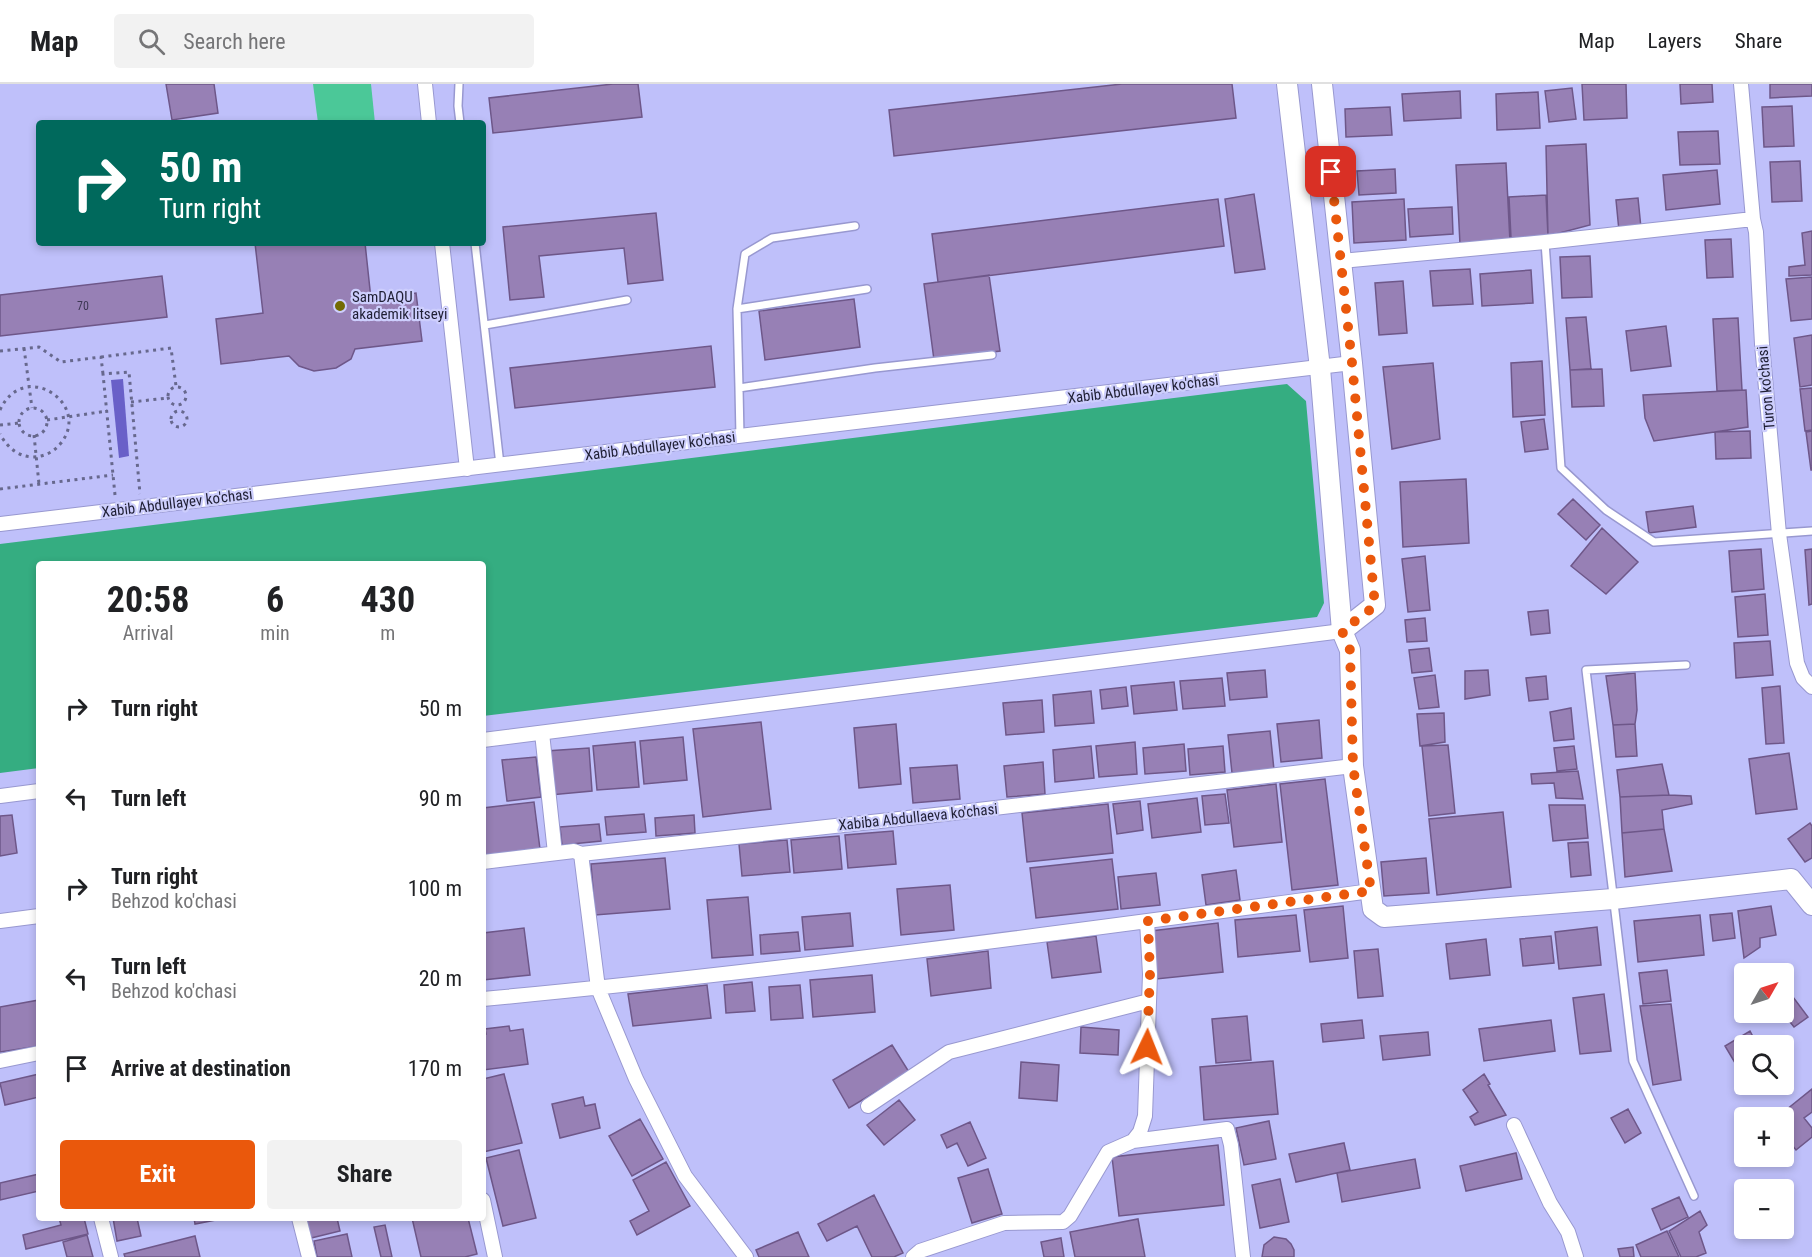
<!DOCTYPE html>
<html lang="en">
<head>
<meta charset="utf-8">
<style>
	body { margin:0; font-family:"Roboto Condensed",sans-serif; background:#f2f2f2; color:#202124; height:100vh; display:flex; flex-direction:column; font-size:22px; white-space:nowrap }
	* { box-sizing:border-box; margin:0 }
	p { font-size:20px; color:#757577 }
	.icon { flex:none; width:33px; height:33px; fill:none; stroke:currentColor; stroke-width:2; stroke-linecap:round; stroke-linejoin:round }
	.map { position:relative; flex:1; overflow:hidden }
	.side { position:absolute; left:36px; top:477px; width:450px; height:660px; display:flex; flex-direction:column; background:#fff; border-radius:6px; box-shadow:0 3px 9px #0003 }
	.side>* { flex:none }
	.hud { position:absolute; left:36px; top:36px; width:450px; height:126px; border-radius:6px; box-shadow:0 3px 9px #0003; background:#00695c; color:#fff; overflow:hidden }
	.needle { width:39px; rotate:51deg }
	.buttons { position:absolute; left:1734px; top:879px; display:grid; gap:12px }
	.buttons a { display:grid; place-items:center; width:60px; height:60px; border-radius:6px; background:#fff; box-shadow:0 3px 9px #0003; font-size:30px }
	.pin { position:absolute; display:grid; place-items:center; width:51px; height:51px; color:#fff; margin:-26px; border-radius:12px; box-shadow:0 3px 9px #0006 }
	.me { position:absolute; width:66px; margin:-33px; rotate:2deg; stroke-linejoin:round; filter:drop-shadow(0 0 4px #0008) }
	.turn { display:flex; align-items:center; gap:21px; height:126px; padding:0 24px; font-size:27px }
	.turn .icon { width:78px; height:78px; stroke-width:2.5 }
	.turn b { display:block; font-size:42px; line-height:51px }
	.eta { display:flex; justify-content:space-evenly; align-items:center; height:102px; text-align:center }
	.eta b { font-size:36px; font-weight:700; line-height:42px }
	.button { display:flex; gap:12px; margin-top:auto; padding:12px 24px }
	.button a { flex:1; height:69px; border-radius:6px; background:#ea580c; color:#fff; font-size:24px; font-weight:700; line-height:69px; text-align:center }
	.button a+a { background:#f2f2f2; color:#202124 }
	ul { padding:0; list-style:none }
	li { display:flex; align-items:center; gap:18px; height:90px; padding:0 24px }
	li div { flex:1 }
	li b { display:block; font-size:22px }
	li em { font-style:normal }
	header { display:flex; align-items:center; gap:36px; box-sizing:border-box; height:84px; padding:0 30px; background:#fff; border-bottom:2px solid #e0e0e0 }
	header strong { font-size:28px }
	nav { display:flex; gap:33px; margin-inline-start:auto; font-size:21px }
	.search { width:420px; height:54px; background:#f2f2f2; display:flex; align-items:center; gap:15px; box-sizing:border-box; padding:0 21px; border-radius:6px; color:#757577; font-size:22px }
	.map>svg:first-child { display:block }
</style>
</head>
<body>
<header>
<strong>Map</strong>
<div class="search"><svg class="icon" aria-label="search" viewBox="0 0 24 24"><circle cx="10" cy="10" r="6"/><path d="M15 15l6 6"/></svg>Search here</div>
<nav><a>Map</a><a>Layers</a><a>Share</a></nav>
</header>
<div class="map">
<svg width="1812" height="1173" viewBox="0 0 1812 1173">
	<rect width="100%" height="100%" fill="#bfc0fa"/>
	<path fill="#4bc898" d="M313 0H371L375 39H318Z"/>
	<path fill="#35ad81" d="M1287 300 1306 317 1324 519 1317 533 483 632V480H39V684L0 689V460Z"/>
	<path fill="#6960c8" d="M123 295 129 372 119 374 111 296Z"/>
	<path fill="#9780b5" stroke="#6e5789" stroke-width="1.5" d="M166 0H214L218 29 172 36Z
		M613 0H638L642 33 493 49 489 14Z
		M1122 0H1232L1236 34 894 72 889 26Z
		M1582 0H1626L1627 34 1584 36Z
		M1680 0H1712L1713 18 1681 20Z
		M1770 0H1812V12L1770 14Z
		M1572 4 1576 35 1549 38 1545 7Z
		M1460 7 1461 34 1404 37 1402 10Z
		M1538 8 1540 44 1497 46 1496 10Z
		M1792 22 1794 62 1764 63 1762 23Z
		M1390 23 1392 51 1346 53 1345 25Z
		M1718 47 1720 80 1680 81 1678 48Z
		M1586 60 1590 141 1548 152 1546 62Z
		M1800 77 1802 117 1772 118 1770 78Z
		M1506 79 1510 158 1460 160 1456 81Z
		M1395 85 1396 109 1359 111 1357 87Z
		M1717 86 1720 120 1666 126 1663 91Z
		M1254 110 1265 185 1235 189 1225 115Z
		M1546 111 1548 152 1511 154 1509 113Z
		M1638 114 1641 144 1619 147 1616 116Z
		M1218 115 1224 162 938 198 932 150Z
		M1404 115 1406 156 1354 159 1352 118Z
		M1452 123 1453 150 1410 153 1408 125Z
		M656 129 663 196 628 200 624 164 539 172 544 213 510 216 503 143Z
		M1812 147V191L1789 192V183L1805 181 1802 149Z
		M1731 155 1733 193 1707 194 1705 156Z
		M255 159H365L371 215 416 209 422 257 355 265 351 275 336 284 314 287 299 282 289 272 221 280 216 235 263 229Z
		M1590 172 1592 213 1562 214 1560 173Z
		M1470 185 1473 220 1433 222 1430 187Z
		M1531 186 1533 219 1482 222 1480 190Z
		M989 191 1000 267 934 276 924 200Z
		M162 192 167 233 0 252V211Z
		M1812 193V235L1791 237 1786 195Z
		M1403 197 1407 249 1379 251 1375 199Z
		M854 215 860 263 765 276 759 227Z
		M1586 233 1591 285 1570 286 1566 234Z
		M1738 234 1742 306 1717 307 1713 235Z
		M1666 242 1671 282 1631 287 1626 247Z
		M1812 251V301L1800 303 1794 254Z
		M711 262 715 303 515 324 510 284Z
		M1542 277 1545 331 1513 333 1511 279Z
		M1433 279 1440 355 1392 365 1383 283Z
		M1602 285 1604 322 1572 323 1570 286Z
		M1812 304V346L1805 347 1800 305Z
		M1746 306 1748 343 1654 357 1645 334 1643 311Z
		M1544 335 1548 365 1525 368 1521 338Z
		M1750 347 1751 374 1716 375 1715 348Z
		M1812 347V386H1811L1806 348Z
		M1466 395 1469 459 1403 463 1400 398Z
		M1573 415 1600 441 1586 456 1558 430Z
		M1693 422 1696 443 1649 449 1646 428Z
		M1602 444 1638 478 1606 510 1571 482Z
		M1761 465 1764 505 1732 508 1729 467Z
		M1812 465V520L1809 521 1805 466Z
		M1425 472 1430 526 1408 528 1402 475Z
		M1765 510 1768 551 1738 553 1735 513Z
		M1548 526 1550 549 1531 551 1528 528Z
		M1425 534 1427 557 1407 558 1405 536Z
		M1770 557 1773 591 1736 594 1734 559Z
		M1429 564 1432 587 1412 589 1409 566Z
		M1265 586 1267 613 1230 616 1227 589Z
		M1488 586 1490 611 1465 615V587Z
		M1635 589 1637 626 1635 640 1613 641 1606 592Z
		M1435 591 1439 623 1419 625 1414 594Z
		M1546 592 1548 615 1529 617 1526 594Z
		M1222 594 1225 622 1183 625 1180 597Z
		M1174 598 1177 626 1134 630 1131 602Z
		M1780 602 1784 659 1766 660 1762 604Z
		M1126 603 1128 622 1102 625 1100 606Z
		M1091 607 1094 639 1055 642 1053 611Z
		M1042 616 1044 648 1006 651 1003 619Z
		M1571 624 1574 655 1554 657 1550 628Z
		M1444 629 1445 658 1420 662 1417 630Z
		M1319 636 1322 674 1281 678 1277 640Z
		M761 638 771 725 703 733 693 645Z
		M896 640 901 700 859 704 854 644Z
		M1635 640 1637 672 1616 673 1613 641Z
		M1270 647 1274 686 1232 689 1228 651Z
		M683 653 687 696 644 700 640 657Z
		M635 658 639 703 597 706 593 662Z
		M1135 658 1137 690 1099 693 1096 662Z
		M1184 660 1186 687 1145 690 1143 664Z
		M1448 661 1455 729 1429 732 1422 662Z
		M1091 662 1094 694 1055 698 1053 666Z
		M1223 662 1225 688 1190 691 1188 665Z
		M1574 662 1577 685 1557 687 1554 664Z
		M589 664 592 707 550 711 546 667Z
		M1789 669 1797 725 1756 730 1749 675Z
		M536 673 541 713 507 717 502 676Z
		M1043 678 1045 710 1007 713 1004 682Z
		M1662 680 1669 711 1620 713 1617 686Z
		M957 681 960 715 913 719 910 684Z
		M1578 687 1583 715 1556 714 1554 699 1532 700 1531 690Z
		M1325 695 1338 801 1292 806 1280 700Z
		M1276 700 1282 758 1234 763 1227 706Z
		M1225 710 1229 739 1205 741 1202 712Z
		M1669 711 1691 712 1692 720 1662 726 1664 745 1622 749 1620 713Z
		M1197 714 1201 748 1152 754 1148 720Z
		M1140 717 1143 746 1117 750 1113 720Z
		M534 718 540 765 483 771V724Z
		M1108 720 1113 769 1027 778 1022 729Z
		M1549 721H1585L1588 754 1553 757Z
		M1503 728 1511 803 1437 811 1429 735Z
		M644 730 646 748 607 751 605 733Z
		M12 731 17 769 0 772V732Z
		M694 731 695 749 656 752 655 734Z
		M1810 739 1812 742V774L1805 778 1788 755Z
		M599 740 601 757 562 761 560 743Z
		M1664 745 1672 787 1625 793 1622 749Z
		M893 747 896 780 848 784 845 751Z
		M839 752 842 785 794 789 791 756Z
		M787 756 790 788 742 792 739 760Z
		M1588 758 1591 791 1571 793 1568 759Z
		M665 774 670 825 595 831 591 780Z
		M1426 774 1429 809 1384 812 1381 778Z
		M1112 775 1118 825 1036 834 1030 784Z
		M1236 786 1240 816 1206 821 1202 791Z
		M1156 789 1160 821 1121 825 1118 793Z
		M950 801 954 846 901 851 897 805Z
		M748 813 753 871 712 874 707 816Z
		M1343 822 1348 874 1310 878 1304 826Z
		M1771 822 1776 851 1760 854V863L1744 874 1738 827Z
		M850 829 853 862 805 866 802 833Z
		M1732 829 1735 854 1713 857 1710 831Z
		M1296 831 1300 867 1238 873 1235 836Z
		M1700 831 1704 871 1638 878 1634 837Z
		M1218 839 1223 888 1156 895 1151 847Z
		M1597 843 1601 881 1559 885 1555 848Z
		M524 844 530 891 483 896V849Z
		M798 848 800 867 761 870 760 851Z
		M1096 852 1101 888 1052 894 1047 858Z
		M1551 852 1554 879 1523 882 1520 855Z
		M1486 855 1490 891 1450 895 1446 860Z
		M1378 865 1383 912 1358 914 1354 867Z
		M988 867 991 904 931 912 927 875Z
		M1667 886 1671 917 1643 920 1639 889Z
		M872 891 875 928 813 933 810 896Z
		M752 898 755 927 726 929 724 901Z
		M707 901 711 934 633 942 628 910Z
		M800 901 803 934 771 936 769 903Z
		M1784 901 1808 933 1794 943 1782 928Z
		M1604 910 1611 967 1580 970 1573 914Z
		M39 916V962L0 968V923Z
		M1671 920 1681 996 1653 1001 1640 922Z
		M1247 932 1251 976 1216 979 1212 935Z
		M1362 936 1364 954 1323 958 1321 940Z
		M1551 936 1555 967 1484 977 1479 945Z
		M509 942 510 947 523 945 528 980 483 986V950H486L485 945Z
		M1081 943 1119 946 1118 971 1080 969Z
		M1750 947 1758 962H1744V994L1725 962Z
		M1428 948 1430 971 1383 976 1380 952Z
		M892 961 909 988 849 1024 833 996Z
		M1273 977 1278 1030 1204 1036 1200 983Z
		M1021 978 1059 981 1057 1017 1019 1014Z
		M39 990V1013L5 1021 0 999Z
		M504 990 522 1059 483 1068V995Z
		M1484 990 1490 1000 1488 1001 1506 1031 1475 1041 1470 1033 1478 1028 1463 1006Z
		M1812 1005V1028L1804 1034 1812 1044V1053L1796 1066 1784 1051V1034H1776Z
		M583 1013 585 1022 595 1020 600 1044 560 1054 552 1020Z
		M899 1016 915 1036 884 1061 867 1041Z
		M1628 1025 1641 1049 1625 1059 1611 1034Z
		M640 1035 663 1075 632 1092 609 1052Z
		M1269 1037 1276 1075 1244 1081 1236 1044Z
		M970 1038 986 1074 968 1082 957 1059 947 1064 941 1051Z
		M1344 1059 1350 1086 1296 1098 1289 1070Z
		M1218 1061 1224 1121 1119 1132 1112 1073Z
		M519 1066 536 1134 503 1142 486 1074Z
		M1516 1069 1522 1095 1466 1107 1460 1082Z
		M1415 1075 1420 1104 1342 1118 1337 1089Z
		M666 1078 690 1122 637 1151 630 1137 649 1127 633 1096Z
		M988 1085 1002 1130 972 1139 958 1094Z
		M39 1090V1107L0 1116V1099Z
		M1280 1095 1289 1138 1260 1144 1252 1101Z
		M874 1111 903 1169 894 1173H872L857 1142 827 1157 818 1140Z
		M1679 1113 1688 1133 1661 1146 1652 1125Z
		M1700 1127 1707 1141 1699 1148 1706 1169 1696 1173H1681L1669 1147Z
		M59 1134H84L88 1150 26 1165 23 1151 61 1141Z
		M113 1134H137L141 1152 117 1157Z
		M194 1134H226L195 1140Z
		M303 1134H337L340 1147 307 1155Z
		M412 1134H468L477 1170 465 1173H421Z
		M1138 1135 1145 1173H1075L1070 1148Z
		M385 1141 392 1173H381L374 1143Z
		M1667 1147 1679 1173H1641L1636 1161Z
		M798 1148 809 1173H759L756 1166Z
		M347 1150 352 1173H317L314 1157Z
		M87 1151 93 1173H67L63 1158Z
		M195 1152 200 1173H125L124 1170Z
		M1274 1153 1286 1155 1291 1160 1294 1166V1173H1262L1264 1161Z
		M1061 1154 1064 1173H1044L1041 1158Z
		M1633 1163 1634 1173H1620L1618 1165Z"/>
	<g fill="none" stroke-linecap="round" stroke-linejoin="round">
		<defs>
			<path id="lane" d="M459 0 458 22 460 39
				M1545 158 1561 384 1606 426 1654 458 1812 447
				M475 159 500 381
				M737 225 867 205
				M485 241 627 216
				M739 304 737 225 745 170 772 154 855 142
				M740 353 739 304 875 284 992 271
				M1686 581 1586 586 1633 977 1694 1112"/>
			<path id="street" d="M425 0 429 39
				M1741 0 1753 135 1756 148 1762 260 1779 450 1797 579 1803 594 1812 603
				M442 159 467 385
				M1341 177 1545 158 1753 135
				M0 440 1352 279
				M542 649 555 769
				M483 656 1342 547
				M0 712 39 707
				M581 770 598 904 636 995 685 1092 746 1173
				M483 778 574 767 581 770 944 730 1353 682
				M0 837 39 832
				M483 915C780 887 1075 847 1371 807
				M0 977 39 969
				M868 1022 949 968 1149 917
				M1514 1041 1550 1119 1568 1148 1576 1173
				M1133 1057 1227 1045 1231 1061 1243 1173
				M483 1116 495 1173
				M101 1134 111 1173
				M299 1134 309 1173
				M913 1173 920 1167 1004 1139 1063 1138 1070 1132 1108 1068 1133 1057 1140 1048 1145 1032 1150 890 1147 837"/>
			<path id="secondary" d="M1287 0 1320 284 1342 547 1350 566 1353 682 1373 825 1384 833 1613 815 1791 795 1812 821
				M1322 0 1352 279 1375 521 1342 547"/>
		</defs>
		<use href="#lane" stroke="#9898d0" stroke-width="10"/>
		<use href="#street" stroke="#9898d0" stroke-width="16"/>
		<use href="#secondary" stroke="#9898d0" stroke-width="22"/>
		<path stroke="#67688d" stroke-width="3" stroke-dasharray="3 4.5" stroke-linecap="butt" d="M24 264 32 324
			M0 267 39 263 61 278 101 273 103 290
			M101 273 171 264 176 302
			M168 312a9 9 0 1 1 18 0a9 9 0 1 1-18 0Z
			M131 318 168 314
			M19 338a14 14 0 1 1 28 0a14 14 0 1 1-28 0Z
			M0 326C24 274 92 320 61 359 54 368 44 373 32 373 17 372 7 363 0 350
			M171 335a8 8 0 1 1 16 0a8 8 0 1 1-16 0Z
			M47 336 107 327
			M0 341 19 339
			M34 351 39 400
			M0 405 113 391
			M115 411 103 290 129 288 140 410"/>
		<use href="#lane" stroke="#fff" stroke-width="7"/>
		<use href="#street" stroke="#fff" stroke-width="14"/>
		<use href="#secondary" stroke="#fff" stroke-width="20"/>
	</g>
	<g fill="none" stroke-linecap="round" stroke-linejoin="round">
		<path stroke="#ea580c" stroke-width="10" stroke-dasharray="0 18" d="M1147 963 1150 890 1148 837 1371 807 1353 682 1350 566 1342 547 1375 522 1352 279 1331 88"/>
	</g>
	<circle fill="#736a04" stroke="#cdcefd" stroke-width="2" cx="340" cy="222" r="6"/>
	<g text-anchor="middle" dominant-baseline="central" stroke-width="4.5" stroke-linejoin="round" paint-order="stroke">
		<g font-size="12" fill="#3d3754">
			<text x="83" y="222">70</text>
		</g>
		<g font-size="15" fill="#1f1f34" stroke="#cdcefd" text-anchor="start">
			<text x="352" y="213">SamDAQU<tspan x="352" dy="17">akademik litseyi</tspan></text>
		</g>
		<g font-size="15" fill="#1f1f34" stroke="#cdcefd">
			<text transform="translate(1766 304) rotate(-95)">Turon ko'chasi</text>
			<text transform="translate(1143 305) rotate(-7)">Xabib Abdullayev ko'chasi</text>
			<text transform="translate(660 362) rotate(-7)">Xabib Abdullayev ko'chasi</text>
			<text transform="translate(177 419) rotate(-7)">Xabib Abdullayev ko'chasi</text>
			<text transform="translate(918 733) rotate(-6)">Xabiba Abdullaeva ko'chasi</text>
		</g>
	</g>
</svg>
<div class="buttons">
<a><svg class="needle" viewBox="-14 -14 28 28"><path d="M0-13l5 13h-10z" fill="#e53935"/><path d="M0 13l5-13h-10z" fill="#757577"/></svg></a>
<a><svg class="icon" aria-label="search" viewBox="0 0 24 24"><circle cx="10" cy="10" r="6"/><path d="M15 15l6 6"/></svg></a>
<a>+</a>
<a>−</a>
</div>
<div class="pin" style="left:1331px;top:88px;background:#d93025"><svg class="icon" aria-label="arrive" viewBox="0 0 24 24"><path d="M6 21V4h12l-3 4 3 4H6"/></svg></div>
<svg class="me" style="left:1147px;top:963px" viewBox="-20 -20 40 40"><path d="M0-17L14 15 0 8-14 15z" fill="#ea580c" stroke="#fff" stroke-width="4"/></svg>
<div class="hud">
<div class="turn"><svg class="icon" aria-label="right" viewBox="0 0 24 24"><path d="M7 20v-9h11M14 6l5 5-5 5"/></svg><div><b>50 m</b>Turn right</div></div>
</div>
<section class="side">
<div class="eta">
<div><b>20:58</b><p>Arrival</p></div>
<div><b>6</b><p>min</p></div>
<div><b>430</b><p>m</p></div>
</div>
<ul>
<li><svg class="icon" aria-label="right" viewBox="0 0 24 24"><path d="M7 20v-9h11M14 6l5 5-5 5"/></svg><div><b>Turn right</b></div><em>50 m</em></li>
<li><svg class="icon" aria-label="left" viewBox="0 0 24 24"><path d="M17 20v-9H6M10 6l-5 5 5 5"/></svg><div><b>Turn left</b></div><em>90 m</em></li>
<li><svg class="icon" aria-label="right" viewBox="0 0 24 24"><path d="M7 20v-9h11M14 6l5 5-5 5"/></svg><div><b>Turn right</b><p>Behzod ko'chasi</p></div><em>100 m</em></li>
<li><svg class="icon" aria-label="left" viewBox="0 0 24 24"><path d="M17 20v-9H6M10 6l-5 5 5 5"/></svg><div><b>Turn left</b><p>Behzod ko'chasi</p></div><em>20 m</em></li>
<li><svg class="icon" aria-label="arrive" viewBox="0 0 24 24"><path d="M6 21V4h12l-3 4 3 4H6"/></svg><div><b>Arrive at destination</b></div><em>170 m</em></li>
</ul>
<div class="button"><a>Exit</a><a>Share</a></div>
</section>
</div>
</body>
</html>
